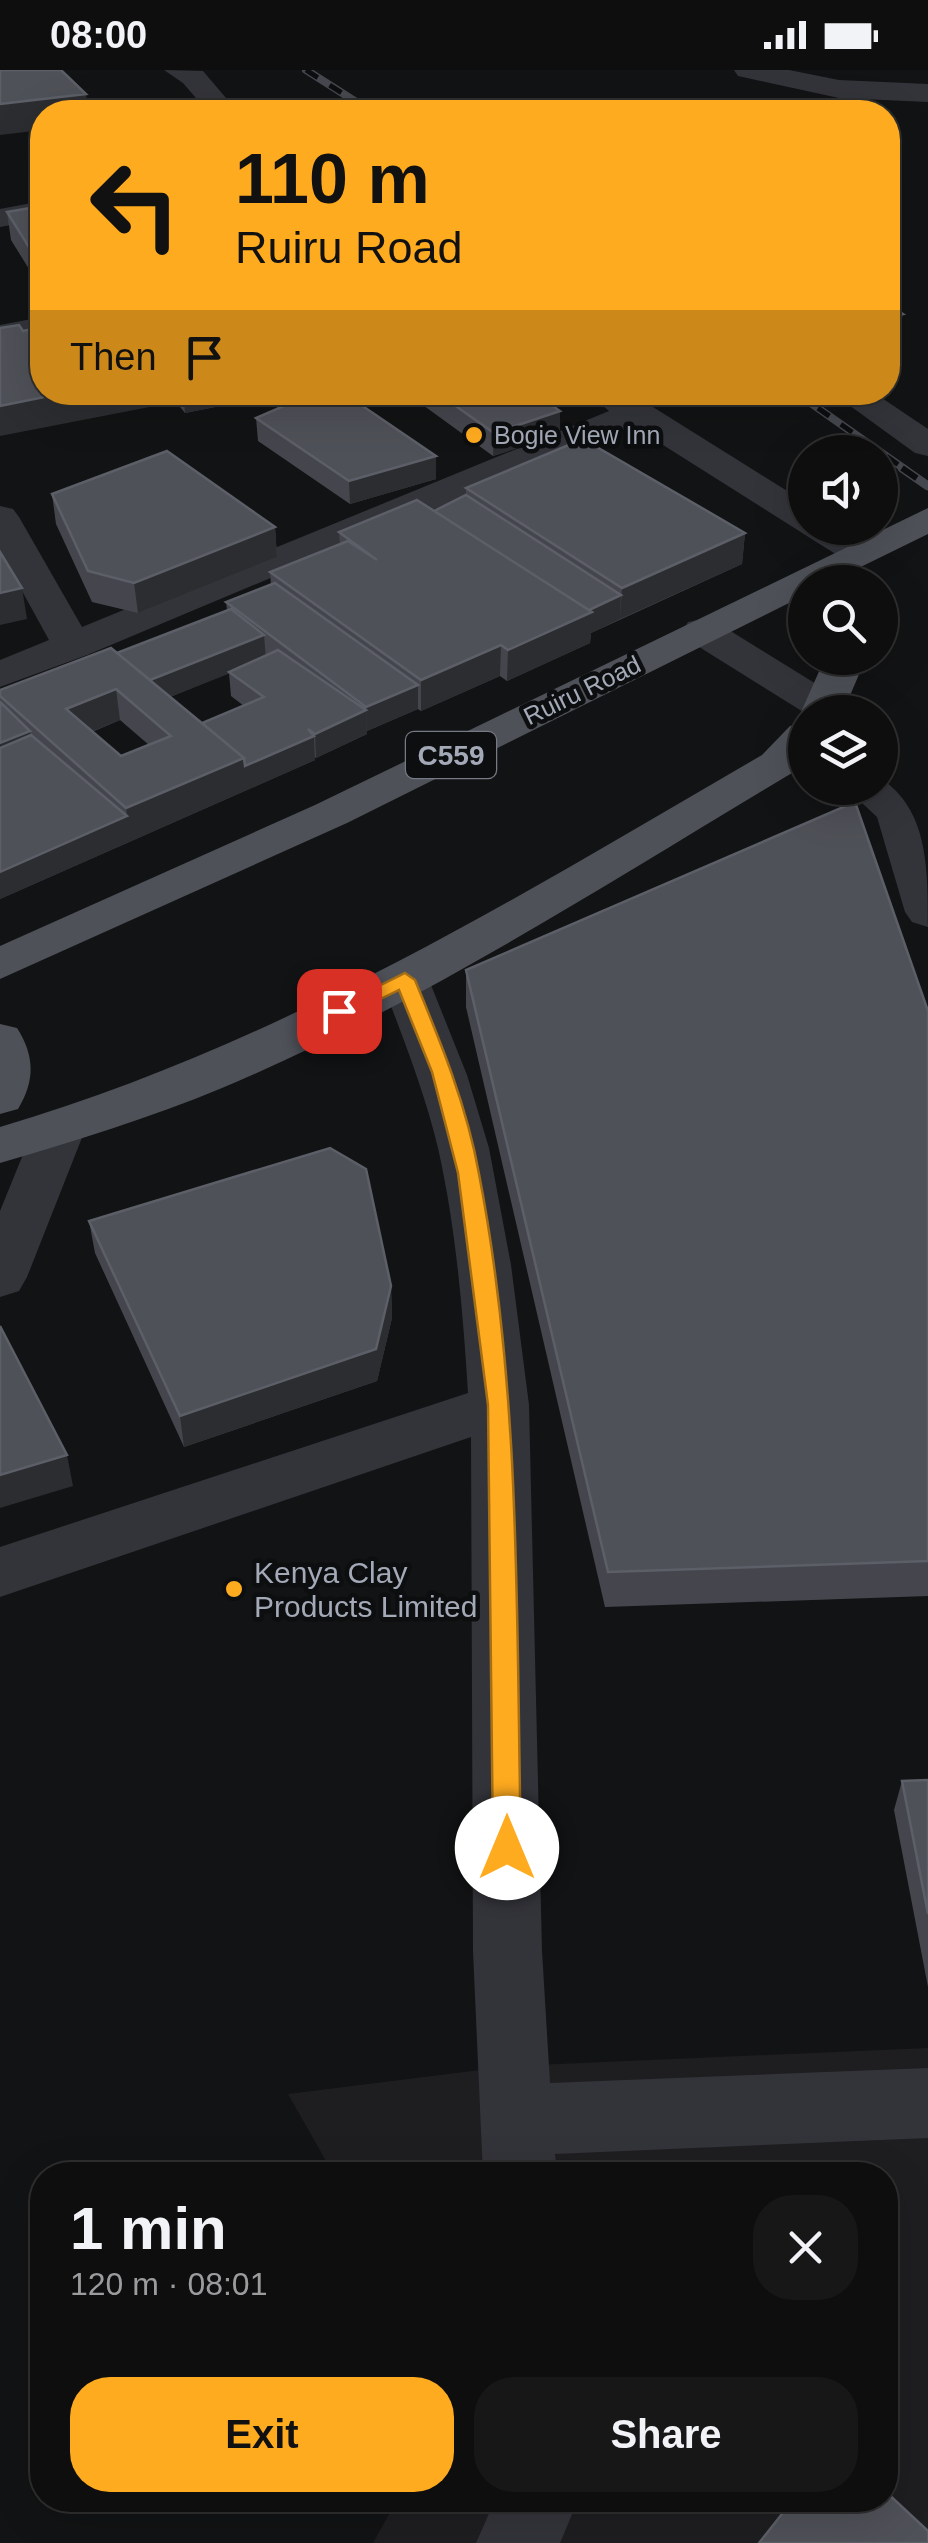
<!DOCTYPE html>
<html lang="en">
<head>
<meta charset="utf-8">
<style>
	body { margin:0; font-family:Helvetica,sans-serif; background:#171718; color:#f1f3f6; height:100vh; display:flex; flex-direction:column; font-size:38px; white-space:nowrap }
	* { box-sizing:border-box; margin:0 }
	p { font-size:32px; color:#9b9c9e }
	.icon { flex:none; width:55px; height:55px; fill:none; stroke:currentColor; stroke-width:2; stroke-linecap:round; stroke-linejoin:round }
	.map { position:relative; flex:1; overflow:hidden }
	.details { position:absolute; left:30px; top:2092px; width:868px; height:350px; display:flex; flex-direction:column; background:#0e0e0f; border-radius:40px; box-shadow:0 10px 40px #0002,0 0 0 2px #2e2e2f }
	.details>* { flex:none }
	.top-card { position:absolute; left:30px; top:30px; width:870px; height:305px; border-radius:40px; box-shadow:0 10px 40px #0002,0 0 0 2px #2e2e2f; background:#ffab20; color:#111; overflow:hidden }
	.tools { position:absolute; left:788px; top:365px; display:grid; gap:20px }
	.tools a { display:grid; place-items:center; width:110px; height:110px; border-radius:50%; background:#0e0e0f; box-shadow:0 10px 40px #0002,0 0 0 2px #2e2e2f; font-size:50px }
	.pin { position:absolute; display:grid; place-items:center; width:85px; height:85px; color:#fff; margin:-42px; border-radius:20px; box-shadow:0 5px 15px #0006 }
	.me { position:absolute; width:110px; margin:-55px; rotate:0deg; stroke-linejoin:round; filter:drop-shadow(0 0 8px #0008) }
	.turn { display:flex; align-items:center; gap:35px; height:210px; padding:0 40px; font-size:45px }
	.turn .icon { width:130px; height:130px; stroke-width:2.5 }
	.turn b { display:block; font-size:70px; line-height:85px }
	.then { display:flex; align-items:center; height:95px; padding:0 40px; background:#0003; gap:20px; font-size:38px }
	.round { display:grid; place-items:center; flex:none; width:105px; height:105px; border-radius:40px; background:#171718 }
	.head { display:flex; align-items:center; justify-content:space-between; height:170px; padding:0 40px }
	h1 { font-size:60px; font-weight:800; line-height:75px }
	.cta { display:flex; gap:20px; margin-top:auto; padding:20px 40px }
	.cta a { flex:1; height:115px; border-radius:40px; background:#ffab20; color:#111; font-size:40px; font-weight:800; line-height:115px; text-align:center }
	.cta a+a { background:#171718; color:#f1f3f6 }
	.status { display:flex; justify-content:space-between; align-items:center; height:70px; padding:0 50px; background:#0e0e0f; direction:ltr }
	.status svg { height:28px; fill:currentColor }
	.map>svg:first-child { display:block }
</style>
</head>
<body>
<div class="status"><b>08:00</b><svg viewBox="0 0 49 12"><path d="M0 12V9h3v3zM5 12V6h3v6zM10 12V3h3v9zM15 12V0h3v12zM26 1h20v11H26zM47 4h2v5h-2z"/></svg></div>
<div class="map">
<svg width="928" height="2473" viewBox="0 0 928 2473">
	<rect width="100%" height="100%" fill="#121314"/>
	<path fill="#1e1e21" d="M928 1978V2473H373L397 2430H885V2105H334L288 2024 513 1996Z"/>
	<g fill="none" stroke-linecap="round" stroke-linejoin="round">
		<path fill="#33343a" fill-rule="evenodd" d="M164 0 203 1 238 42H208L183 13Z
			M734 0H789L839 10 928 14V32L839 28 738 6Z
			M42 131V149L0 157V139Z
			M42 247V267L0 275V255Z
			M587 322H629L805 432V458C833 458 861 456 878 482L873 490 859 494 845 490 633 356 87 585 0 617V590L49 570 0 481V436L13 439 19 447 82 557 609 341Z
			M831 322H873L928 359V386L915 383Z
			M702 549 716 552 839 628 845 637 841 642 805 643 688 570 682 561 688 552Z
			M880 708C928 739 928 797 928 857L912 852 905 842 877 747 846 718H880Z
			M405 894 422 899 429 910 467 1005 489 1078 511 1195 529 1335 542 1881 550 2013 928 1998V2068L555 2084 557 2105H483L473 1881 471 1367 0 1527V1477L468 1323C463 1242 456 1158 438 1078 424 1020 402 965 381 910L388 899Z
			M59 1042 77 1047 85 1060 27 1207 19 1221 0 1227V1141L33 1060 41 1047Z
			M495 2430H578L560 2473H476Z"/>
		<path fill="#4f5159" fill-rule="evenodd" d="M928 438V464L830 512H805V525L347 753 0 909V876L315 735Z
			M825 588H866L843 642H805V648L801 642Z
			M805 652V690L792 703C606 814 422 934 222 1018 150 1048 75 1071 0 1093V1057C278 975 513 830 762 685L790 656Z
			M0 954 17 958C35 986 35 1011 18 1039L0 1044Z"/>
		<defs>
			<path id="rail-far1" d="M306 0 372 42
				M795 322 906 400"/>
			<path id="rail" d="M902 398 928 416"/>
		</defs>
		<use href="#rail-far1" stroke="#46484f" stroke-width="8"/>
		<use href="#rail" stroke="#46484f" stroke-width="9"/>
		<use href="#rail-far1" stroke="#0d0e0f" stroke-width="5" stroke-dasharray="14" stroke-linecap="butt"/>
		<use href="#rail" stroke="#0d0e0f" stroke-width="6" stroke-dasharray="18" stroke-linecap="butt"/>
	</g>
	<path fill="#45464d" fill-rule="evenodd" d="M42 136V220L11 170 7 142Z
		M168 322H255V329L185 343Z
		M264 322H342L436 386V409L350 434 258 371 256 348 293 332 277 336Z
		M405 322H533L560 364 493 386Z
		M466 418 745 463 742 494 591 563 590 573 507 611 500 606 421 641 418 639 367 661V664L316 688 315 687V690L0 829V620L117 583 227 540 226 532 271 515 270 502 340 474 339 462 434 441 466 425ZM229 603 231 626 244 636 202 653 170 627ZM120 650 149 675 121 686 92 662Z
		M52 424 275 457 277 487 138 543 92 532 56 454Z
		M466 900 928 941V1526L605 1537 466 937Z
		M89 1151 391 1216 392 1248 377 1311 184 1377 95 1183Z
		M928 1710V1917L894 1740 902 1711Z"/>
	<path fill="#2c2d31" d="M86 24 88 42H42V60L0 65V34Z
		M903 244 899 266 888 269V247Z
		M69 322H164L165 334 0 366V336Z
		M183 322H255V329L185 343Z
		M276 322H337L277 336Z
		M560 341V364L493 386 494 363Z
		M436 386V409L350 434 349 411Z
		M275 457 277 487 138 543 134 513Z
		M745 463 742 494 620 549 622 518Z
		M22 518 27 549 0 555V523Z
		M621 525 620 549 591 563 590 573 507 611 508 580Z
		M264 565 266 589 147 636 144 612Z
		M501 575 500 606 421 641V610Z
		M418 615V639L367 661 366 637Z
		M116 619 120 650 71 670 66 639Z
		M366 640 367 664 316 688 315 664Z
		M30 661 34 685 0 699V673Z
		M314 666 315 690 0 829V802L127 746 126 738 244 688Z
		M391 1216 392 1248 377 1311 184 1377 180 1346Z
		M67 1385 73 1416 0 1438V1405Z"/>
	<path fill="#4f5158" stroke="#5c5f67" stroke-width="2.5" fill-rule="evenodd" d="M0 0H61L86 24 0 34Z
		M107 35 114 42H68Z
		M42 136V198L7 142Z
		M888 234 903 244 888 247Z
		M19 255 23 261 42 257V322H69L0 336V258Z
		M316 322H342L436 386 349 411 256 348Z
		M436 322H533L560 341 494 363Z
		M583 369 745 463 622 518 466 418Z
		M167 381 275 457 134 513 88 501 52 424Z
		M466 425 621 525 589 540 434 441Z
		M417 430 592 542 508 580 501 575 421 610 270 502 348 471 377 490 339 462Z
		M0 482 22 518 0 523Z
		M275 513 418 615 366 637 226 532Z
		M231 539 264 565 150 610 117 583Z
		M111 578 244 688 126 738 0 626V620ZM116 619 171 666 121 686 66 639Z
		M278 580 366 640 315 664 308 659 314 666 245 696 244 688 202 653 264 627 229 602Z
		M0 632 30 661 0 673Z
		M31 665 127 746 0 802V678Z
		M855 732 928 941V1491L608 1502 466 900Z
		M330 1078 366 1099 391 1216 376 1279 180 1346 89 1151Z
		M0 1256 67 1385 0 1405Z
		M928 1710V1844L902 1711Z
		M885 2421 928 2461V2473H759L793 2430H885Z"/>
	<path fill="#ffab20" stroke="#a66f15" stroke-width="2.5" d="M405 903 415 910C441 973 467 1036 479 1104 522 1326 516 1553 521 1778L516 1787 507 1791 497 1787 493 1778 488 1335 458 1103 432 1002 399 920 346 946H332L329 941Z"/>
	<g fill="#ffab20" stroke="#0d0e0f" stroke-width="4">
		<circle cx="474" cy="365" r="10"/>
		<circle cx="234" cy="1519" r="10"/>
	</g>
	<g text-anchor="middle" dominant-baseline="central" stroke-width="9" stroke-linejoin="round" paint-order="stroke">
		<g font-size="25" fill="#a3a9b6" stroke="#0d0e0f" text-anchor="start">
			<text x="494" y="365">Bogie View Inn</text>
		</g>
		<g font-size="25" fill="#a3a9b6" stroke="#0d0e0f">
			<text transform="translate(582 620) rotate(-26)">Ruiru Road</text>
		</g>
		<rect fill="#0d0e0f" stroke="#767a84" stroke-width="2.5" x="406" y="662" width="90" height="46" rx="8"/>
		<g font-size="28" font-weight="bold" fill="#a3a9b6">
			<text x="451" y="685">C559</text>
		</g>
		<g font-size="30" fill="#a3a9b6" stroke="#0d0e0f" text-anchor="start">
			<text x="254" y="1502">Kenya Clay<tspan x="254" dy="34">Products Limited</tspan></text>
		</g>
	</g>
</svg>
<div class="tools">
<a><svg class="icon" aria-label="sound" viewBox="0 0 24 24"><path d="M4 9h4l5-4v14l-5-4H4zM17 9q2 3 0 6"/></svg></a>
<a><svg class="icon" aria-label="search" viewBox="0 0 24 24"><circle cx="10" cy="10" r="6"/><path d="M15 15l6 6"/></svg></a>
<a><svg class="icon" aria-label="layers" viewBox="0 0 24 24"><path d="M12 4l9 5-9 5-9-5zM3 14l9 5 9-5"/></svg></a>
</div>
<div class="pin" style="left:339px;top:941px;background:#d93025"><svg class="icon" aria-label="arrive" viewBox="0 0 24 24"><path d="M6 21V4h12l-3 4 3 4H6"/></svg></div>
<svg class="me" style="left:507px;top:1778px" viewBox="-20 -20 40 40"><circle r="19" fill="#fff"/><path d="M0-13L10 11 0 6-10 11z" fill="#ffab20"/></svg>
<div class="top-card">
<div class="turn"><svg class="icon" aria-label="left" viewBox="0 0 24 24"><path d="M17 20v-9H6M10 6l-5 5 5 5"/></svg><div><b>110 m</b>Ruiru Road</div></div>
<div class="then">Then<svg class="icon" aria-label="arrive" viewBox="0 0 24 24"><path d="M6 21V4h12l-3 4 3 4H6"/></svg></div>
</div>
<section class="details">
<div class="head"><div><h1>1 min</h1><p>120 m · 08:01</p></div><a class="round"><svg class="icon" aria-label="close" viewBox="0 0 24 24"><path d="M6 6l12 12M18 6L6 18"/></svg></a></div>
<div class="cta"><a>Exit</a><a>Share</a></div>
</section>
</div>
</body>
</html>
